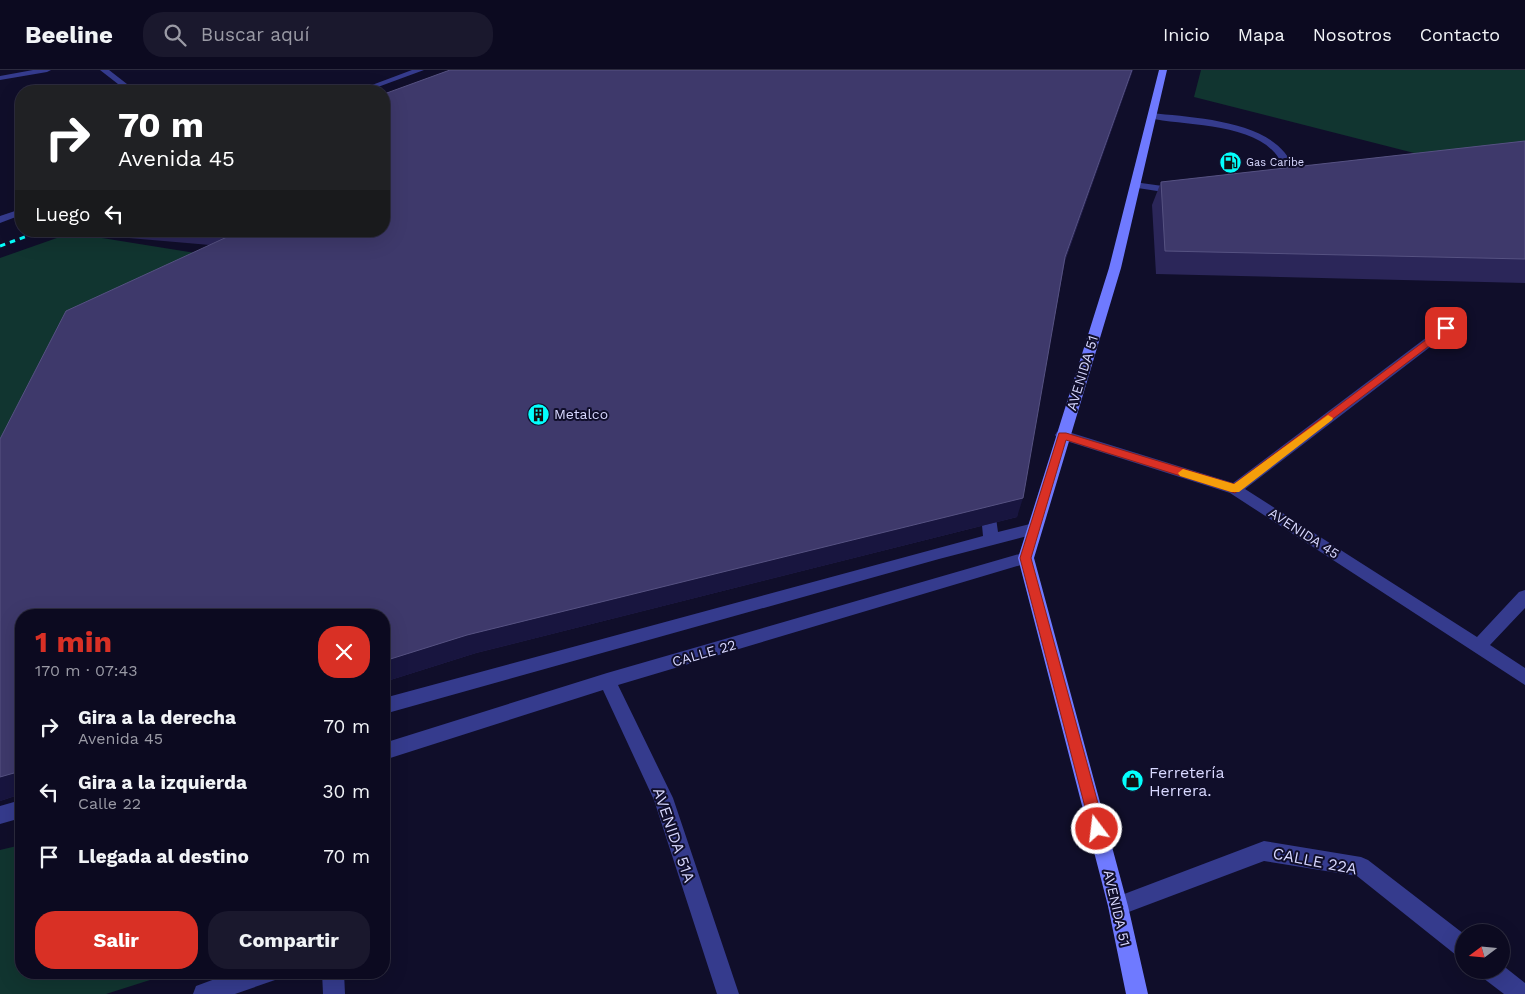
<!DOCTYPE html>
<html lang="es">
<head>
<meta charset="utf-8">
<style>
	body { margin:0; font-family:"Work Sans",sans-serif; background:#1a182d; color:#f1f3f6; height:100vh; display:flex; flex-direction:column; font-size:19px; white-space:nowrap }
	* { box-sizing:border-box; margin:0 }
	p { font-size:16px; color:#9a9aa5 }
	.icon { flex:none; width:28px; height:28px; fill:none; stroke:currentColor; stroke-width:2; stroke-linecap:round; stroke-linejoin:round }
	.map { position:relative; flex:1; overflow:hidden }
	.side { position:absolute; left:15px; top:539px; width:375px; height:370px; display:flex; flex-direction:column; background:#0c0a20; border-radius:20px; box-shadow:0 5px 20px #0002,0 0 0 1px #2c2b3e }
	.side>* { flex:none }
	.guide { position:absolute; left:15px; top:15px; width:375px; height:152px; border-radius:20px; box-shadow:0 5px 20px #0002,0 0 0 1px #2c2b3e; background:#202124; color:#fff; overflow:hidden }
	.needle { width:32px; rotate:254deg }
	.buttons { position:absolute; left:1455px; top:854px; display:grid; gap:10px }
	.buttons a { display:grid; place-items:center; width:55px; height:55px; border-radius:50%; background:#0c0a20; box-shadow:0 5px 20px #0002,0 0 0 1px #2c2b3e; font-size:25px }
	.pin { position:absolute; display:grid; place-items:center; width:42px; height:42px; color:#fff; margin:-21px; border-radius:10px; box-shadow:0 2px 8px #0006 }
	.me { position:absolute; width:55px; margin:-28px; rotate:345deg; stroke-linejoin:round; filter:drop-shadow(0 0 4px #0008) }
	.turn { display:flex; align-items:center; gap:18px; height:105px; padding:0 20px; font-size:22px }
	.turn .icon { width:65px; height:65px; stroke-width:2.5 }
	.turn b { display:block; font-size:35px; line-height:42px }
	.then { display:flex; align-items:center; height:48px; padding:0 20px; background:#0003; gap:10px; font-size:19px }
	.round { display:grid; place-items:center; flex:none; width:52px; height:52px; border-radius:20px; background:#1a182d }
	.overview { display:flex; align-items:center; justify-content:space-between; height:85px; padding:0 20px }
	h1 { font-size:30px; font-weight:700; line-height:38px; color:#d93025 }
	.cta { display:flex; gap:10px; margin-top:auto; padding:10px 20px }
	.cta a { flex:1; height:58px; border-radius:20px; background:#d93025; color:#fff; font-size:20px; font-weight:700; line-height:58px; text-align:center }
	.cta a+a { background:#1a182d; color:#f1f3f6 }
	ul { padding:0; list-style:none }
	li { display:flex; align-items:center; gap:15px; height:65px; padding:0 20px }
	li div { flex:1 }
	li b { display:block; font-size:19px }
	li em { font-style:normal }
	header { display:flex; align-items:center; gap:30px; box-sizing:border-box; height:70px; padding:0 25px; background:#0c0a20; border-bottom:1px solid #2c2b3e }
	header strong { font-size:24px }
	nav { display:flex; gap:28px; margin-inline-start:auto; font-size:18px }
	.search { width:350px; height:45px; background:#1a182d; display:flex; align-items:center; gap:12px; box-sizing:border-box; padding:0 18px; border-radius:20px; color:#9a9aa5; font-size:19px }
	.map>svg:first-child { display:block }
</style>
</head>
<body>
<header>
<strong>Beeline</strong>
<div class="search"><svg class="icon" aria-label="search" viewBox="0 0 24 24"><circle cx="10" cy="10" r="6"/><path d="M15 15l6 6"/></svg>Buscar aquí</div>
<nav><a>Inicio</a><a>Mapa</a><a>Nosotros</a><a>Contacto</a></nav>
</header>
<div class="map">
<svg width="1525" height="924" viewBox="0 0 1525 924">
	<rect width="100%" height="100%" fill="#100e2a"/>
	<path fill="#113530" d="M1201 0H1525V91L1473 98 1194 27Z
		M71 163 214 186 0 384V188Z
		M21 775V902L172 903 106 924H0V780Z"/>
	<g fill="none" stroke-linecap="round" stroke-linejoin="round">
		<path fill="#353b8d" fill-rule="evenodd" d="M1152 43C1195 48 1279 50 1294 100L1287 111 1276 113 1274 111 1280 107 1284 100C1270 51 1188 57 1149 48L1148 46Z
			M1134 112 1177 118 1182 121 1177 124 1131 117V113Z
			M987 429 992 430 994 434 998 462 1034 453 1039 455 1041 459 1039 463 939 489 384 644V628L983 466 980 434 982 430Z
			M21 730V748L0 754V736Z"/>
		<path fill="#353b8d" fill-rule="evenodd" d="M33 0H51L47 2 0 10V6Z
			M100 0H109L136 21H127Z
			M412 0H424L367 21H356Z
			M21 139V145L0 153V146Z
			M1447 254 1453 258 1451 261 1245 419 1477 567 1519 522 1525 520V538L1490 575 1525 598V615L1230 423 1057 368 1055 365 1057 362 1062 360 1233 413 1443 255Z
			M1026 482 1031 484 1034 488 1031 492 618 615 673 728 739 924H717L654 730 603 620 384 690V673L607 603Z
			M1264 771 1361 787 1368 790 1464 864V888L1456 885 1357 806 1264 791 1118 846 1111 843 1108 836 1111 829Z
			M1501 894 1525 913V924H1504L1483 908 1480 900H1501Z
			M234 902H278L275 910 235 924H193L196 916Z
			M322 902H344L345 924H323Z"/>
		<path fill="#6f7aff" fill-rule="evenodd" d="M1159 0H1167L1121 198 1034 488 1128 836 1148 924H1126L1108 836 1018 488 1109 198Z"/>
		<path stroke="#04fffd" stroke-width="3" stroke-dasharray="5.5 5" stroke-linecap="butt" d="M0 176 41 161"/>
	</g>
	<path fill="#2b2659" d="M450 0H1133L1065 191 1017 447 476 583 384 612V545H21V724L0 731V369L210 175 71 163 70 161H384Z
		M1525 71V213L1156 204 1152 135 1161 112Z"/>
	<path fill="#18153f" d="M1132 0H1133L1059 206 1065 187Z
		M1023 428 1017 447 476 583 384 612V591L467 565Z
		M21 701V724L0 731V707Z"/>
	<path fill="#3e396b" stroke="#565282" d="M450 0H1132L1065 187 1023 428 467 565 384 591V545H21V701L0 707V369L66 241 240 161H384V24Z
		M1525 71V189L1165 181 1161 112Z"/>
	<path fill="#d93025" stroke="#8d1f18" d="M1446 255 1451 258 1450 260 1235 423 1066 370 1031 488 1105 759 1102 764 1097 766 1092 764 1020 488 1059 363H1066L1234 414Z"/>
	<path fill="#f59e0b" d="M1328 345 1333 348 1332 350 1239 422H1231L1180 406 1178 403 1183 399 1234 414Z"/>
	<defs>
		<symbol id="fuel-disc" viewBox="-11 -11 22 22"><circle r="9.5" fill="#04fffd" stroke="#100e2a"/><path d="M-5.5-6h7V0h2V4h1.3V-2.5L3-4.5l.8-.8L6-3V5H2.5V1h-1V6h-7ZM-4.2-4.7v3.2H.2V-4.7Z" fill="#111"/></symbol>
		<symbol id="building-disc" viewBox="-11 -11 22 22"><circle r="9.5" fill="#04fffd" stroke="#100e2a"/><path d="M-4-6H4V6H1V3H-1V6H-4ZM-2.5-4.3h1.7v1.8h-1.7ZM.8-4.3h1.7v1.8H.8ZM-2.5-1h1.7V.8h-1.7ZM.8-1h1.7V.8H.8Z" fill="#111"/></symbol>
		<symbol id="shop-disc" viewBox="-11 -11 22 22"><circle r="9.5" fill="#04fffd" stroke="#100e2a"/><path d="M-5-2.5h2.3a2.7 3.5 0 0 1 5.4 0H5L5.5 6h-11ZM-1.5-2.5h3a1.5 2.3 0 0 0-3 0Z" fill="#111"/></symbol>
	</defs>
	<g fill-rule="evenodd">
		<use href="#fuel-disc" x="1218" y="80" width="25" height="25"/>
		<use href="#building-disc" x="526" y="332" width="25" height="25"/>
		<use href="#shop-disc" x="1120" y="698" width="25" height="25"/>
	</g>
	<g text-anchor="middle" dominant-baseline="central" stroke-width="4" stroke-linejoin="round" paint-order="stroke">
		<g font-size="11" fill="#d8d8ff" stroke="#100e2a" text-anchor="start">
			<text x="1246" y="92">Gas Caribe</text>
		</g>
		<g font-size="14" fill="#d8d8ff" stroke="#100e2a">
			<text transform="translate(1082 303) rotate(-73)">AVENIDA 51</text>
			<text transform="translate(1304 463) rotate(33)">AVENIDA 45</text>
			<text transform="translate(704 583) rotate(-16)">CALLE 22</text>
			<text transform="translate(1117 838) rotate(77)">AVENIDA 51</text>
		</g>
		<g font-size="14" fill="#d8d8ff" stroke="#100e2a" text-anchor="start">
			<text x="554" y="344">Metalco</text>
		</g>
		<g font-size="16" fill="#d8d8ff" stroke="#100e2a" text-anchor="start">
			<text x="1149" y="702">Ferretería<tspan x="1149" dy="18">Herrera.</tspan></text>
		</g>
		<g font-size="16" fill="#d8d8ff" stroke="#100e2a">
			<text transform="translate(674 765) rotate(71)">AVENIDA 51A</text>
			<text transform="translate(1315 791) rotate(11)">CALLE 22A</text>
		</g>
	</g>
</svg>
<div class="buttons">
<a><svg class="needle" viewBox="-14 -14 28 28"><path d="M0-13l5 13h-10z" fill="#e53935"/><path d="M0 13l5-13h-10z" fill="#9a9aa5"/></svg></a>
</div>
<div class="pin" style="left:1446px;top:258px;background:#d93025"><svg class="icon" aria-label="arrive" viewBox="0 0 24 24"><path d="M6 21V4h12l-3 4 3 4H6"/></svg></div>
<svg class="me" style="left:1097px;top:759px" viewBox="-20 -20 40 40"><circle r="17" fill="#d93025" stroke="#fff" stroke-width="3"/><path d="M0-11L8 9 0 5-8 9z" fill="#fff"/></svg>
<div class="guide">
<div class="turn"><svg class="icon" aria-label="right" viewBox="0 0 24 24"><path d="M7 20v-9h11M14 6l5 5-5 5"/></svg><div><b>70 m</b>Avenida 45</div></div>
<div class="then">Luego<svg class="icon" aria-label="left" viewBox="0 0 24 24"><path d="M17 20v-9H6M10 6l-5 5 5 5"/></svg></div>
</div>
<section class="side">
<div class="overview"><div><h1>1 min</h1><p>170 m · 07:43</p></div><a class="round" style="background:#d93025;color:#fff"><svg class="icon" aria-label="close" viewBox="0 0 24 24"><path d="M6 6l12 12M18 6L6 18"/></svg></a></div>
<ul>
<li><svg class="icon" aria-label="right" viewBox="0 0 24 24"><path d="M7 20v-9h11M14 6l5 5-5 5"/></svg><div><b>Gira a la derecha</b><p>Avenida 45</p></div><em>70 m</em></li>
<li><svg class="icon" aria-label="left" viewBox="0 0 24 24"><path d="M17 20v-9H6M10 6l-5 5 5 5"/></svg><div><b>Gira a la izquierda</b><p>Calle 22</p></div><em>30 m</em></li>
<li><svg class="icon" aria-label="arrive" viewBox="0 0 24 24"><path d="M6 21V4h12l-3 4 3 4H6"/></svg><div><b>Llegada al destino</b></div><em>70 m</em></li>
</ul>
<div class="cta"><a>Salir</a><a>Compartir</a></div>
</section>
</div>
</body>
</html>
